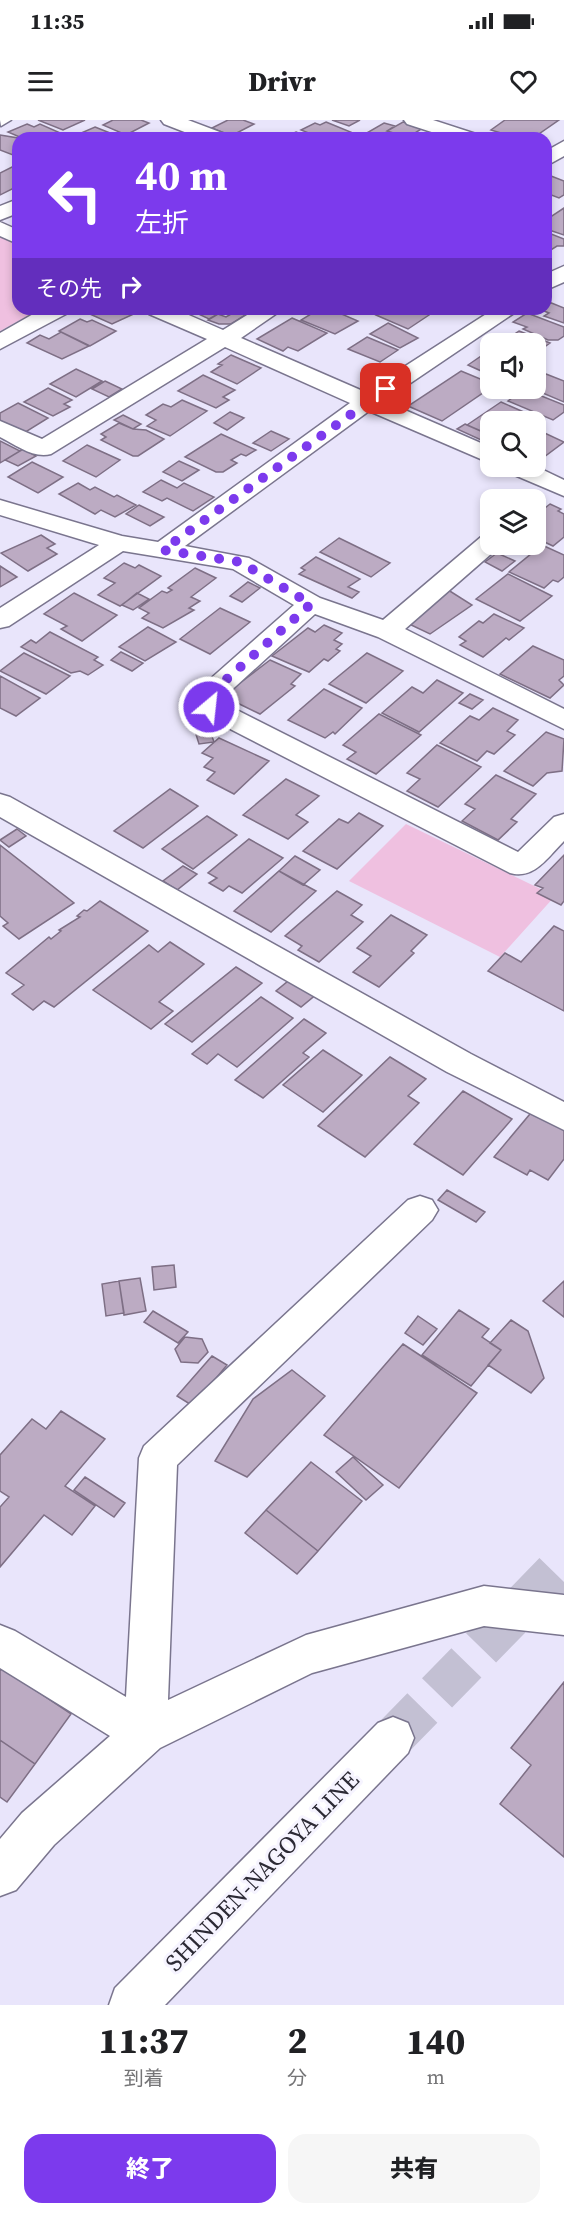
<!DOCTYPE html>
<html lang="ja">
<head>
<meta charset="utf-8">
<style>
	body { margin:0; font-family:"Source Serif 4","Noto Sans JP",serif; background:#f6f6f6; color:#202124; height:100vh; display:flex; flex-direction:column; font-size:22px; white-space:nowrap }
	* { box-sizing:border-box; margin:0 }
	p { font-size:20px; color:#757577 }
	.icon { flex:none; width:33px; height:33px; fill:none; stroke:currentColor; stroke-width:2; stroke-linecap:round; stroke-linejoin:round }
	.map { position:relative; height:1885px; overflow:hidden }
	.side { display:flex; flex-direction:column; background:#fff; flex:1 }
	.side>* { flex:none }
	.hud { position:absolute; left:12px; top:12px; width:540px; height:183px; border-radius:18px; box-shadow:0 3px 9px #0003; background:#7c3aed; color:#fff; overflow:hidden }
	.buttons { position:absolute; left:480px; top:213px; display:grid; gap:12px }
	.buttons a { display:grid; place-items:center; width:66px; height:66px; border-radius:12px; background:#fff; box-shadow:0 3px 9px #0003; font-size:30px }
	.pin { position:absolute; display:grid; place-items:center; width:51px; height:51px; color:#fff; margin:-26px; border-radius:12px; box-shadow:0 3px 9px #0006 }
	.me { position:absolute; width:66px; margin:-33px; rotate:28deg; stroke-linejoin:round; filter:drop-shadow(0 0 4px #0008) }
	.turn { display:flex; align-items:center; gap:21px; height:126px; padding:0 24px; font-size:27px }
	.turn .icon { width:78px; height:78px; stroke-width:2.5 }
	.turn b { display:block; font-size:42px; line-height:51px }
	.then { display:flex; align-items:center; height:57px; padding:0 24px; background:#0003; gap:12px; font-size:22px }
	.eta { display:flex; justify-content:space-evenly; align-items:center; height:102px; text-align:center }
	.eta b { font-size:36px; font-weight:800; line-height:42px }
	.cta { display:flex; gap:12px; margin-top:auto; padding:12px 24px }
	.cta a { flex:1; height:69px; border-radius:18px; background:#7c3aed; color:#fff; font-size:24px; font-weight:800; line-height:69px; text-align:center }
	.cta a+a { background:#f6f6f6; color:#202124 }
	.status { display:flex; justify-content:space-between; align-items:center; height:42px; padding:0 30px; background:#fff; direction:ltr }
	.status svg { height:16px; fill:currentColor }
	header { display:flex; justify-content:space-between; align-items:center; height:78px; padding:0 24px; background:#fff; font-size:27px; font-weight:800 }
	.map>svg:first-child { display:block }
</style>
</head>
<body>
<div class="status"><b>11:35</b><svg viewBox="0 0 49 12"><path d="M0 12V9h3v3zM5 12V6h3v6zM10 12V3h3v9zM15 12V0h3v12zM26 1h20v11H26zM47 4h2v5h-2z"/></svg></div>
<header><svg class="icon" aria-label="menu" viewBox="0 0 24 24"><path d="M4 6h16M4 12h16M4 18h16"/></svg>Drivr<svg class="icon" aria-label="heart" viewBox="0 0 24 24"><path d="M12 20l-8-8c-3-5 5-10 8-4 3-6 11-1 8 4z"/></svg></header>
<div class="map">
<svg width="564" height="1885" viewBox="0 0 564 1885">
	<rect width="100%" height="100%" fill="#e9e5fb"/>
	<path fill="#efc0e0" d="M0 116 18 126V189H40L0 211Z
		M406 704 555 776 500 837 349 761Z"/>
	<path fill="#bcabc3" stroke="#7e6f85" stroke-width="1.5" d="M38 0H85L63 10Z
		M113 0H141L149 3 126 15 103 5Z
		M228 0H243L254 4 231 16 212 8Z
		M332 0H360L349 6Z
		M505 0H559L533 18H517L491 10Z
		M326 2 353 13 343 18H321L301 10 315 3 320 5Z
		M403 2 423 8 407 18 387 11Z
		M384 3 395 6 387 11 400 15 396 18H358Z
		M27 4 34 7 40 4 58 12 45 18H22L8 12Z
		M95 7 120 17H72Z
		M296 12 310 18H282Z
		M0 15 18 18V33L13 35 0 30Z
		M18 44V66L0 75V53Z
		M551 56 564 61V75L559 78 546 73V59Z
		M564 88V115L546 109V100Z
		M546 112 564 119V126H557L546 133Z
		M549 182 564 188V203L544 196 549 193 539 189H546Z
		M131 189 138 192 112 204 81 190Z
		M188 189H227L209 199Z
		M240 189H255L231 204H219L208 200 218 194 226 197Z
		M319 189H330L358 201 335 214 301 200Z
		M385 189H421L432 193 408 209 376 195Z
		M527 193 564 207V216L558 220H548L523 209 527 207 513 202Z
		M292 198 327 213 298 231 288 227 283 231 257 219Z
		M80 199 87 202 92 200 116 211 90 226 59 211Z
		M388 203 418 218 400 228 370 214Z
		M519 211 550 223 536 233V224H500Z
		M61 212 89 226 62 239 27 223 40 215 49 219Z
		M367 217 398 230 380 242 348 229Z
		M490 230V255L468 245Z
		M231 235 261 248 237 264 211 252 222 245 218 244Z
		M76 249 102 261 76 277 50 264Z
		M461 251 490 263V268L442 301 408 286Z
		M546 254 564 261V282L531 268H536V261Z
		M203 255 235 270 223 277 229 280 216 288 178 271Z
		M105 261 122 269 109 277 92 269Z
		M48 268 72 280 64 284 70 287 53 296 24 282Z
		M524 269 564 285V292L553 300 508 281Z
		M182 280 207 291 170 316 147 306 156 300 146 295 163 284 171 287Z
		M501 282 526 293 514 302H490V315L467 305Z
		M18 283 48 298 24 313 0 301V293Z
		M230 292 244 298 227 310 214 303Z
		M123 295 141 304 133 309 114 300Z
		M119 303 133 309 146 310 164 319 138 336H133L101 320 106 317 101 314Z
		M465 304 490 315V324L457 309Z
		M536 309 564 322 536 343Z
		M271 311 289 319 271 331 253 323Z
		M221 314 256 330 246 336 241 334 231 340 237 343 223 352H216L185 337Z
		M0 321 20 331 0 343Z
		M87 325 120 340 96 357 63 341Z
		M23 329 36 336 18 346 5 340Z
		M179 341 199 350 182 361 163 352Z
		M32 342 63 357 38 373 8 357Z
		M161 360 177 368 184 363 214 377 193 391 167 378 162 381 143 372Z
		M78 363 90 370 95 367 114 377 117 375 136 385 115 397 101 390 95 394 59 374Z
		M550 384 561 389 558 391 564 394V417L553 426 536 418V395Z
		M139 385 164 397 150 406 126 394Z
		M41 415 55 424 47 428 57 434 28 451 1 433Z
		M339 418 390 443 371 457 320 432Z
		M542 425 564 435V457L558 462 553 460 544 468 509 452Z
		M497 433 515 441 502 451 485 442Z
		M316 437 360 459 348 467 359 472 352 478 299 454 305 450 301 448Z
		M124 443 135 448 139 445 161 456 120 486 98 475 115 463 104 458Z
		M0 446 17 457 0 467Z
		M195 448 216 458 191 477 200 481 189 488 194 490 163 508 142 498 149 493 139 488 162 471 167 473 172 470 168 468Z
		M508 454 552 476 520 501 476 479Z
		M248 462 260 468 242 482 230 476Z
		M445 468 472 485 430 514 407 503Z
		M74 473 117 495 82 521 61 509 67 506 44 494Z
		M137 473 149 479 133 490 122 485Z
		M220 488 250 502 210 534 180 519Z
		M494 494 524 508 509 520 506 518 483 537 460 525 466 521 459 517 479 501 483 503Z
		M324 505 342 513 334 520 342 524 336 529 340 531 328 541 324 539 309 552 272 536 308 508 315 512Z
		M148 507 176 522 145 541 119 527Z
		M50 512 98 537 94 540 103 545 88 555 80 551 71 553 21 527 31 520 36 523Z
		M533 526 564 540V556L559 560 564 565 550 578 500 554Z
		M121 532 143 543 132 551 111 540Z
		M24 533 70 556 46 574 0 551Z
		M367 533 403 551 366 583 329 564Z
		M270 540 301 554 291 564 295 566 260 594 223 576Z
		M0 556 40 578 16 596 0 588Z
		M437 560 463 573 419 612 382 593 412 567 423 573Z
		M324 569 362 588 335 614 333 612 325 618 288 600Z
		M470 574 483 580 472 589 459 583Z
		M493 588 518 600 507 611 515 615 494 634 487 631 477 641 440 623 470 596 479 600Z
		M379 594 421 615 376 654 347 639 356 632 343 625Z
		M208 606 214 622 199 624 194 608Z
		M546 612 564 619 562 651 547 653 533 666 504 651Z
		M219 618 269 641 234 674 207 660 215 652 204 647 213 638 202 633Z
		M437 625 481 647 438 687 407 671 420 659 407 653Z
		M496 655 536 674 511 699 517 702 498 720 462 701 475 689 465 684Z
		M286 659 319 676 296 695 308 702 288 719 243 695Z
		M170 669 198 686 143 728 114 711Z
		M359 693 383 706 337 749 303 731 339 699 348 703Z
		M207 696 237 715 193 749 162 729Z
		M17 709 26 716 9 727 0 720Z
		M249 719 283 738 242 773 229 766 223 771 209 763 217 758 208 753Z
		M0 725 74 783 19 819 3 806 8 803 0 796Z
		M564 735V781L561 785 537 773 543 768 535 765Z
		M295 736 320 750 303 765 279 751Z
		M183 746 197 754 177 770 163 761Z
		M279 751 316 771 271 812 234 791Z
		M337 771 362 785 351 795 363 802 319 842 298 830 302 826 285 816Z
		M100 781 148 811 54 887 44 881 33 890 12 874 24 865 6 853 49 817 51 819 61 811 59 810 80 797 77 796 84 790 87 791Z
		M391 795 427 815 411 831 414 833 379 867 353 852 371 836 357 828Z
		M554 806 564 811V891L488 851 505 833 521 842Z
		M170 822 204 844 159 882 173 891 151 909 93 870 149 825 158 832Z
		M236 847 262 863 192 922 165 904Z
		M293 857 318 873 301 887 276 871Z
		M261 877 293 898 237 947 218 934 207 944 192 934Z
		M304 899 326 913 303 933 309 937 263 978 235 960Z
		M323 930 362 955 323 992 283 965Z
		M390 937 426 959 408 976 419 983 365 1037 318 1006Z
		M463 971 512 999 463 1055 414 1024Z
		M535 988 564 1003V1039L548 1060 530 1050 527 1055 494 1037Z
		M447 1070 485 1092 476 1102 438 1080Z
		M174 1145 176 1167 154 1170 152 1147Z
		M140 1158 146 1191 124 1195 119 1161Z
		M119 1161 124 1193 106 1196 102 1164Z
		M564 1161V1197L543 1181Z
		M459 1190 489 1209 482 1217 501 1230 471 1266 422 1235Z
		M153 1191 188 1212 178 1223 144 1202Z
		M418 1196 437 1209 423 1225 405 1213Z
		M511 1200 528 1211 544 1258 531 1273 488 1245 501 1230 490 1223Z
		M185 1217 202 1219 208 1232 198 1243 181 1242 175 1229Z
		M403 1224 477 1273 399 1368 324 1315Z
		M212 1236 227 1245 193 1286 177 1276Z
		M292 1250 325 1276 247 1357 215 1341 253 1279Z
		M61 1291 105 1319 65 1366 95 1386 72 1415 44 1395 0 1447V1387L9 1377 0 1371V1335L32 1299 46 1309Z
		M353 1337 383 1365 366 1380 336 1352Z
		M311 1342 362 1381 318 1431 266 1390Z
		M85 1357 125 1383 114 1397 74 1370Z
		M266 1390 318 1431 297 1454 245 1413Z
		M2 1548 71 1594 35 1644 0 1620V1551Z
		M564 1562V1737L500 1684 531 1645 511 1628Z
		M0 1620 35 1644 7 1682 0 1677Z"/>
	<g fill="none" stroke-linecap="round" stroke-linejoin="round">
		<path stroke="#c3c0d3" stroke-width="42" stroke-dasharray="42 21" stroke-linecap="butt" d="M393 1618 564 1443"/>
		<defs>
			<path id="minor" d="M0 0H11L1 6Z
				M161 0H188L225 14 228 18H200L164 4Z
				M404 0H433L476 14 479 18H450L407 4Z
				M564 21V36L546 46V31Z
				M18 79V93L0 100V86Z
				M0 102 18 110V124L0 116Z
				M564 146V162L546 170V154Z
				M42 189H69L66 194 0 229V213Z
				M146 189H175L223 210 257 189H283L241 218 365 272 494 189H520L384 281 490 327V343L369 291 185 426 249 438 320 478 383 500 481 417 490 415V424H501L499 427 405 509 564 589V609L378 517 315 494 224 577 223 583 518 732 554 697 564 694V721C548 737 534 760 510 753L199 593C194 585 195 576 200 568L294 485 233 449 123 431 9 506 0 508V488L99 425 0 395V380L122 416 158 422 350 283 225 227 51 334C34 339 16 325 0 317V301L42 319 207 219 149 194Z
				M502 346H535L564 360V376L505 351Z
				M0 674 10 677 471 934 564 982V1010L447 952 0 697Z
				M420 1076 432 1080 438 1090 432 1100 177 1345 168 1580 306 1515 484 1466 564 1475V1515L484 1506 312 1553 160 1628 54 1725 16 1770 0 1776V1719L22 1693 110 1616 0 1548V1505L15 1511 126 1577 139 1338 144 1326 408 1080Z"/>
			<path id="major" d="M393 1597 408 1603 414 1618 408 1633 165 1885H109L115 1868 378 1603Z"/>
		</defs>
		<use href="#minor" stroke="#7a758e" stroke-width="3"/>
		<use href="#major" stroke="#7a758e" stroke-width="3"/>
		<use href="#minor" fill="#fff" fill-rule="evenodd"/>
		<use href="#major" fill="#fff" fill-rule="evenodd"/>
	</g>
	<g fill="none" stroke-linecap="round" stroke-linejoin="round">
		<path stroke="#7c3aed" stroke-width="10" stroke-dasharray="0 18" d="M209 587 210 574 311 484 240 442 163 430 386 269"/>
	</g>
	<g text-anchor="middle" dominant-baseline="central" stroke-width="6" stroke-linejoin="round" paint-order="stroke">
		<g font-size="24" fill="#2c2a35" stroke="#f6f4ff">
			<text transform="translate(262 1751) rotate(-46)">SHINDEN-NAGOYA LINE</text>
		</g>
	</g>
</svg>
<div class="buttons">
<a><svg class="icon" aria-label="sound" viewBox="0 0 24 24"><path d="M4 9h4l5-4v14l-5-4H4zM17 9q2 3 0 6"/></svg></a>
<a><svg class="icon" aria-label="search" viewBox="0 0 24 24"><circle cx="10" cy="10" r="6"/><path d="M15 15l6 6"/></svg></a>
<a><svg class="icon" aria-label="layers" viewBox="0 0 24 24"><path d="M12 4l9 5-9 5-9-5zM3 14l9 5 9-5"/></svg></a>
</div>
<div class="pin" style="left:386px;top:269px;background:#d93025"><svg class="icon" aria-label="arrive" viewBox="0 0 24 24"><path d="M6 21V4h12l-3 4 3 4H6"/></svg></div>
<svg class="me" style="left:209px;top:587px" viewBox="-20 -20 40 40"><circle r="17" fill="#7c3aed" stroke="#fff" stroke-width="3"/><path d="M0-11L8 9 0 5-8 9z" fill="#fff"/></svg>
<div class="hud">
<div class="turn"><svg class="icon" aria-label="left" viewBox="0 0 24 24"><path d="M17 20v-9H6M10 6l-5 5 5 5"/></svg><div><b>40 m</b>左折</div></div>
<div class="then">その先<svg class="icon" aria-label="right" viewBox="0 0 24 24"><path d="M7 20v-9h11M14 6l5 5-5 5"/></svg></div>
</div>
</div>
<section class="side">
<div class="eta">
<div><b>11:37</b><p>到着</p></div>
<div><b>2</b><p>分</p></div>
<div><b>140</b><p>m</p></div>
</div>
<div class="cta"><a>終了</a><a>共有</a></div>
</section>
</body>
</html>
